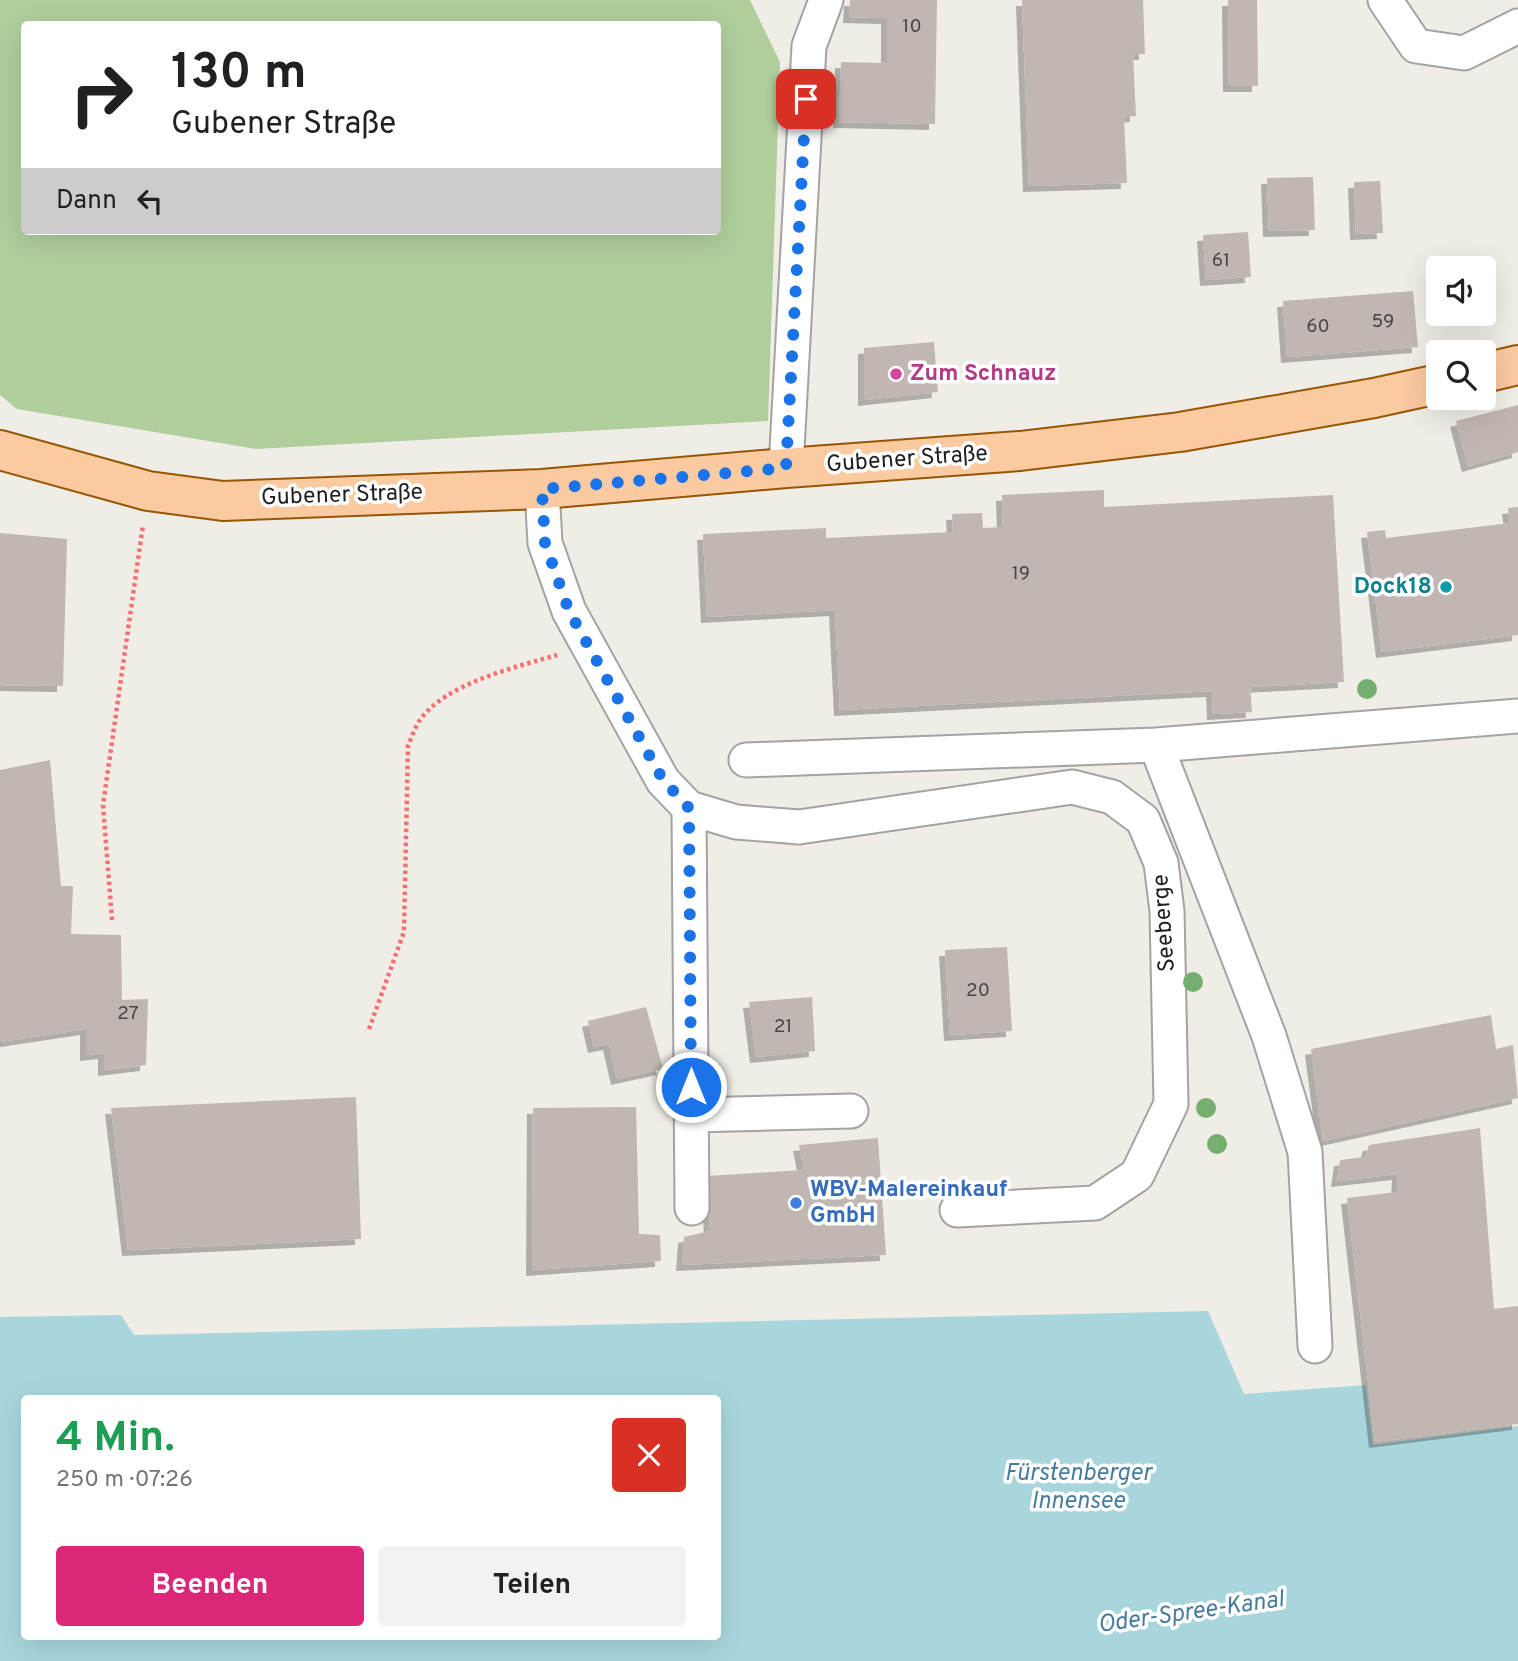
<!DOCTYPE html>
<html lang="de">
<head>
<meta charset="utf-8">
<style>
	body { margin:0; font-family:Overpass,sans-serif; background:#f2f2f2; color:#202124; height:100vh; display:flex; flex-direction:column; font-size:26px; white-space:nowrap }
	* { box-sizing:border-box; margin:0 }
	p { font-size:23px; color:#757577 }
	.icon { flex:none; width:38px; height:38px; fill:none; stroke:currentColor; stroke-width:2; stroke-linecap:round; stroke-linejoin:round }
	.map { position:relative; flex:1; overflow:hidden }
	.sheet { position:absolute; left:21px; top:1395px; width:700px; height:245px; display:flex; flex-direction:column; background:#fff; border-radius:7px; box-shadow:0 7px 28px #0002 }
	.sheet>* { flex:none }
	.banner { position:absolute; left:21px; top:21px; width:700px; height:214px; border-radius:7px; box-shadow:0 7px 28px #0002; background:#fff; color:#202124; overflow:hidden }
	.buttons { position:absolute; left:1426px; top:256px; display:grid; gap:14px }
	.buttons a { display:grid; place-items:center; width:70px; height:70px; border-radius:7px; background:#fff; box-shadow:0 7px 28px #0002; font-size:35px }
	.pin { position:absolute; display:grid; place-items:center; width:60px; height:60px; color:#fff; margin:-30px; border-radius:14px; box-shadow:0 4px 10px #0006 }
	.me { position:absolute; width:77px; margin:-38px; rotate:0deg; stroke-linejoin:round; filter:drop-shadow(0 0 5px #0008) }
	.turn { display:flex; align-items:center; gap:24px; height:147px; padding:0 35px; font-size:32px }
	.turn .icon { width:91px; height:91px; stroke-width:2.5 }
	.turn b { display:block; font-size:49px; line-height:60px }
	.then { display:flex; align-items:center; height:66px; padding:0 35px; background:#0003; gap:14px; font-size:26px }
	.round { display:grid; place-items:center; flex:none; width:74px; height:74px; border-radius:7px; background:#f2f2f2 }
	.summary { display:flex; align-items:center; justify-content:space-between; height:119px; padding:0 35px }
	h1 { font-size:42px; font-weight:700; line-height:52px; color:#1e9e55 }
	.button { display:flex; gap:14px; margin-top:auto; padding:14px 35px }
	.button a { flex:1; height:80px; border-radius:7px; background:#db2777; color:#fff; font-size:28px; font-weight:700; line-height:80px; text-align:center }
	.button a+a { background:#f2f2f2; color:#202124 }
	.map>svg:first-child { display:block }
</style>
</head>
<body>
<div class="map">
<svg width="1518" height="1661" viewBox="0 0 1518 1661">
	<defs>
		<filter id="shadow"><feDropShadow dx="-6" dy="6" stdDeviation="0" flood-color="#0004"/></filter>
	</defs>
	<rect width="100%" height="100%" fill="#f0ece6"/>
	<path fill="#b0ce9c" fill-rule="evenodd" d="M0 0H750L780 62 768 421 256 449 17 409 0 395ZM24 24H718V231H24Z"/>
	<path fill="#a8d6dc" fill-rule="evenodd" d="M1208 1311 1244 1394 1366 1385 1373 1445 1518 1426V1661H0V1317L121 1315 134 1335ZM24 1398H718V1636H24Z"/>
	<path fill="#c1b7b2" filter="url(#shadow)" d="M850 0H937L935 124 839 122 841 62 887 63V18L849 17Z
		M1022 0H1143L1145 54H1133L1136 116 1124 117 1127 183 1029 186Z
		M1228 0H1257L1258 86H1229Z
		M1313 177 1315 230 1269 231 1267 178Z
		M1380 181 1383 233 1356 234 1354 182Z
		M1248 232 1251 277 1206 280 1203 235Z
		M1413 291 1418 347 1287 357 1283 301Z
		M934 342 938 392 864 400V348Z
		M1518 405V452L1468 466 1456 421Z
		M1104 490V507L1333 495 1344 682 1250 687 1252 712 1213 714 1212 691 840 710 835 610 707 617 703 534 826 528V538L953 532 952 514 982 513 983 528 1003 527 1002 495Z
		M1518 507V635L1382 652 1367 532 1385 530 1386 538 1510 523 1508 508Z
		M0 533 67 539 63 686 0 685Z
		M50 760 61 886H73L71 934 121 935 122 1000 148 999 146 1065 104 1070V1053L86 1055V1029L0 1042V770Z
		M1007 947 1012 1031 950 1035 945 950Z
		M812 997 815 1051 756 1057 749 1002Z
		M646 1007 663 1069 617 1079 609 1044 594 1047 588 1021Z
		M1491 1015 1496 1049 1513 1045 1518 1098 1323 1141 1311 1049Z
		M356 1097 361 1239 128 1250 111 1108Z
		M636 1107 639 1234 660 1235 661 1261 532 1270 533 1108Z
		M1480 1128 1494 1309 1518 1306V1424L1375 1442 1347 1198 1397 1192 1398 1174 1337 1181 1340 1160 1365 1157 1369 1145Z
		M878 1138 886 1255 682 1265 684 1237 710 1231 707 1176 804 1170 799 1145Z"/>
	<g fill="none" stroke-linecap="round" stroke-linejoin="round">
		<defs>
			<path id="minor" d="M1385 0 1416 46 1464 53 1518 26
				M786 468 809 46 826 0
				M542 489 545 543 569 611 663 781 689 808 736 822 799 827 1072 787 1112 797 1143 820 1161 863 1167 911 1171 1104 1137 1175 1095 1203 957 1210
				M1156 745 1269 1036 1305 1152 1315 1346
				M746 760 1156 745 1518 716
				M689 808 692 1208
				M691 1115 851 1111"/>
			<path id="major" d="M1484 373 1518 365
				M0 450 148 491 223 501 542 489 786 468 1020 451 1180 432 1374 398 1438 384"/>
		</defs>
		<use href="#minor" stroke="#a3a3a3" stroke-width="37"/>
		<use href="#major" stroke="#975603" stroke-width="42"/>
		<path stroke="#f77071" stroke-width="4.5" stroke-dasharray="3.5 3.5" stroke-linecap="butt" d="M112 920 103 805 143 525
			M369 1029 404 932 408 745C412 737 415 727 420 720 446 683 516 667 557 655"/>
		<use href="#minor" stroke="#fff" stroke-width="33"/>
		<use href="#major" stroke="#facaa1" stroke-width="38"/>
	</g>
	<g fill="#75af6f">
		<circle cx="1367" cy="689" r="10"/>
		<circle cx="1193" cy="982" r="10"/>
		<circle cx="1206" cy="1108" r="10"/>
		<circle cx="1217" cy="1144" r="10"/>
	</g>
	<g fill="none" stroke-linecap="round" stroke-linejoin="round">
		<path stroke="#1a73e8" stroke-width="12" stroke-dasharray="0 21.6" d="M691 1087 689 808 663 780 569 611 545 543 542 489 786 468 806 99"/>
	</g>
	<circle fill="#d1479c" stroke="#fff" stroke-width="2.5" cx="896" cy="374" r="7"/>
	<circle fill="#0f9aa8" stroke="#fff" stroke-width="2.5" cx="1446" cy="587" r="7"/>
	<circle fill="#3f7fe0" stroke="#fff" stroke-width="2.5" cx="796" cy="1203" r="7"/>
	<g text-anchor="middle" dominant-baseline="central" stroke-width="7" stroke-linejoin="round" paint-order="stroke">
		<g font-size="19" fill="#484544">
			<text x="912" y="27">10</text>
			<text x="1221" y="261">61</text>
			<text x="1383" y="322">59</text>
			<text x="1318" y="327">60</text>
			<text x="1021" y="574">19</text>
			<text x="978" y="991">20</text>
			<text x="128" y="1014">27</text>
			<text x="783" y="1027">21</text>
		</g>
		<g font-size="23" font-weight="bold" fill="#b23c85" stroke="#fff" text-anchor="start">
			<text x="910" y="374">Zum Schnauz</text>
		</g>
		<g font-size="23" fill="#1f1f1f" stroke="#fff">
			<text transform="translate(907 460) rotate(-4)">Gubener Straße</text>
			<text transform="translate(342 496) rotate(-2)">Gubener Straße</text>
			<text transform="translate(1165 923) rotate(-94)">Seeberge</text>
		</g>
		<g font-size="23" font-weight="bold" fill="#0d838f" stroke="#fff" text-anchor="end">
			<text x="1432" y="587">Dock18</text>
		</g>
		<g font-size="23" font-weight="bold" fill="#366cbe" stroke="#fff" text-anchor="start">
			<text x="810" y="1190">WBV-Malereinkauf<tspan x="810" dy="26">GmbH</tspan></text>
		</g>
		<g font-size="24" font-style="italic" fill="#477c9e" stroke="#fff">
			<text x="1078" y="1474">Fürstenberger<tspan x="1078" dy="28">Innensee</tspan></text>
			<text transform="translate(1191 1613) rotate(-8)">Oder-Spree-Kanal</text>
		</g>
	</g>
</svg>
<div class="buttons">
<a><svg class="icon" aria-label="sound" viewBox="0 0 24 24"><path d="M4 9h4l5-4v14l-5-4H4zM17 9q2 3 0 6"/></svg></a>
<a><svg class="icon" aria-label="search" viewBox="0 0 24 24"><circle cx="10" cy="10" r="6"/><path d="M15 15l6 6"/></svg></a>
</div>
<div class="pin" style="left:806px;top:99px;background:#d93025"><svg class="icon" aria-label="arrive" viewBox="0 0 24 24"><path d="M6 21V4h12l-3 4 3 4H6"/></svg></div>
<svg class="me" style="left:691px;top:1087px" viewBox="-20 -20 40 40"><circle r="17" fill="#1a73e8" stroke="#fff" stroke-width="3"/><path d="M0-11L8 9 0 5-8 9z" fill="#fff"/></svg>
<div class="banner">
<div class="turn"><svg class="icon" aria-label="right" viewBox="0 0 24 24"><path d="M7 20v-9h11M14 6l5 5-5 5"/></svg><div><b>130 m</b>Gubener Straße</div></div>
<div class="then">Dann<svg class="icon" aria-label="left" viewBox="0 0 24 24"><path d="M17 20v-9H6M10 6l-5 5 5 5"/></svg></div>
</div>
<section class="sheet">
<div class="summary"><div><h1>4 Min.</h1><p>250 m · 07:26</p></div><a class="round" style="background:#d93025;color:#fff"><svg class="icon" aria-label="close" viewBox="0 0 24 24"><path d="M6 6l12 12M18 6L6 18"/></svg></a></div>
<div class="button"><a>Beenden</a><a>Teilen</a></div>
</section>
</div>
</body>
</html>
